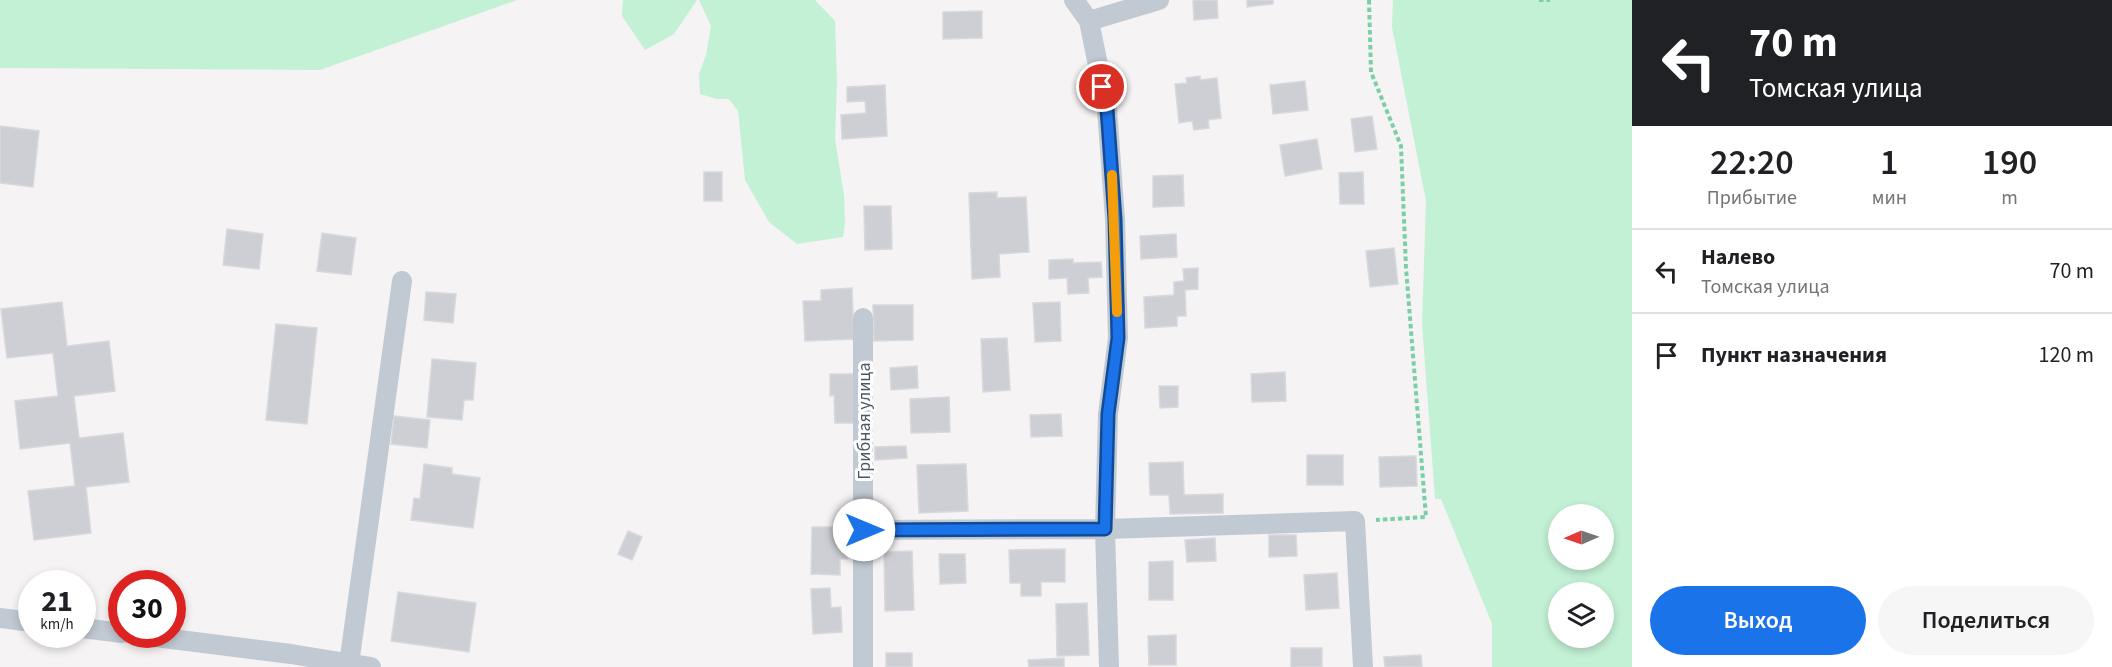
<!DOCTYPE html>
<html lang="ru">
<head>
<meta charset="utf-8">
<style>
	body { margin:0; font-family:"Source Sans 3",sans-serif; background:#f6f6f6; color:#202124; height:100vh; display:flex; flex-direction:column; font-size:22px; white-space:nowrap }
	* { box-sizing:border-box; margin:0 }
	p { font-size:20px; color:#757577 }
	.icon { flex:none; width:33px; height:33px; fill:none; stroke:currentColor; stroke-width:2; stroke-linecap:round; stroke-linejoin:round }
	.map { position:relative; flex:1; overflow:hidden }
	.panel { display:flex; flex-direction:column; background:#fff; width:480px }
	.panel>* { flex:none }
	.guide { background:#202124; color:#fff; overflow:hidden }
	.needle { width:39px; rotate:268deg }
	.controls { position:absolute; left:1548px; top:504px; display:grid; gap:12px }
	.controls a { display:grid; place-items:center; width:66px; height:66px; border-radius:50%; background:#fff; box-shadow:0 3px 9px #0003; font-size:30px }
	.speed { position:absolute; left:18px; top:570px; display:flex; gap:12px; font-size:30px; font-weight:700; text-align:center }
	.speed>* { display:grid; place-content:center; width:78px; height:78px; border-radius:50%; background:#fff; box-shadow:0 3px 9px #0003; line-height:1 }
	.speed small { font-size:15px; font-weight:400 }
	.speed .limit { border:9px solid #d22; background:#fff; color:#111 }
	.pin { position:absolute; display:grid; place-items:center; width:51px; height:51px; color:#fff; margin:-26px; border:3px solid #fff; border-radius:50%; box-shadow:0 2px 6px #0007 }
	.me { position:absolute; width:66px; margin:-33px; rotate:90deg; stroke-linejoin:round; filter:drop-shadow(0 0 4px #0008) }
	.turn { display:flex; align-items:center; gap:21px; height:126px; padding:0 18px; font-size:27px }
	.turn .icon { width:78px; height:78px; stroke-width:2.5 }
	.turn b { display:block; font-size:42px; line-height:51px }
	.eta { display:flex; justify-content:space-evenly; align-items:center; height:102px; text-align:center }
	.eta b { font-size:36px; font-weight:600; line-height:42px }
	.action { display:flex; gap:12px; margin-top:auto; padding:12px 18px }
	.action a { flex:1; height:69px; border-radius:36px; background:#1a73e8; color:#fff; font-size:24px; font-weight:600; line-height:69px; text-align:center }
	.action a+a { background:#f6f6f6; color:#202124 }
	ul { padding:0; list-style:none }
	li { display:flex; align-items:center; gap:18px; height:84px; padding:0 18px; border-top:2px solid #e0e0e0 }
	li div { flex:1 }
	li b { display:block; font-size:22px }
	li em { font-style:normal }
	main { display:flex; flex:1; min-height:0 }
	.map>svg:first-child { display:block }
</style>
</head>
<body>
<main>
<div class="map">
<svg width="1632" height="667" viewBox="0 0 1632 667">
	<rect width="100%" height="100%" fill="#f5f3f3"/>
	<path fill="#c3f1d5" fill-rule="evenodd" d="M0 0H517L320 70 0 68Z
		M623 0H697L674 34 645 50 622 16Z
		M699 0H815L835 21 837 82 835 139 844 195 845 223 843 237 797 244 769 222 745 180 738 111 729 99H717L700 94 699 74 706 55 711 26Z
		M1393 0H1632V667H1492V624L1441 499H1435L1422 324 1426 201 1392 27ZM1604 514V560H1558V514ZM1558 592H1604V638H1558Z"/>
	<path fill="#cdcfd5" stroke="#d7d9de" stroke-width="1.5" d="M1193 0H1217L1218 18 1194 20Z
		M1247 0H1273V4L1247 7Z
		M982 11V38L943 39V12Z
		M1200 76V80L1217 78 1221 118 1208 120 1209 128 1194 130 1192 121 1179 123 1175 84 1187 83 1186 78Z
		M1305 81 1308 110 1273 114 1270 85Z
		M885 85 887 136 842 139 841 115 866 113 865 101 847 102V87Z
		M1372 116 1377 149 1355 152 1351 119Z
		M0 126 39 131 33 187 0 183Z
		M1317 139 1322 169 1285 176 1280 145Z
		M704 172H722V201H704Z
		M1363 172 1364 204H1340L1339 173Z
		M1183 175 1184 206 1153 207V176Z
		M997 192V198L1026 197 1029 252 999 254 1000 277 972 279 969 193Z
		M864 206H891L892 249 865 250Z
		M227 229 263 234 259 269 223 265Z
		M322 233 356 238 351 275 317 271Z
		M1176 234 1177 257 1141 259 1140 236Z
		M1394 248 1398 284 1370 287 1366 251Z
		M1073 259V263L1101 262 1102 277 1088 278 1089 293 1068 294 1067 278 1049 279V260Z
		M1198 268V289L1185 290 1186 316H1177V326L1145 328 1144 297 1174 295V282L1184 281 1183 269Z
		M852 288 854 339 805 341 803 301H821V290Z
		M426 292 456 294 453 323 424 320Z
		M62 302 67 346 109 341 115 391 74 396 79 438 123 433 129 482 86 487 91 533 34 540 28 491 75 486 70 443 20 449 15 401 58 396 53 353 7 358 1 309Z
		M1060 302 1061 341 1035 342 1033 303Z
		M873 305H913V340L874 341Z
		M276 324 317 328 307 424 266 420Z
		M1007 338 1010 390 983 392 981 339Z
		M432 359 476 363 473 400H464L462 420 427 417Z
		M917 366 918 388 891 390 890 368Z
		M1285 372 1286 401 1252 402 1251 374Z
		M830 374H856V423H835L834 395 830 396Z
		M1159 386H1178V407L1160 408Z
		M949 397 950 432 911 433 910 399Z
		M1061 414 1062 436 1031 437 1030 415Z
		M394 416 430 420 427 448 391 444Z
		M906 446 907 458 875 460V447Z
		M1307 455H1343V485H1307Z
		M1416 456 1417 486 1380 487 1379 457Z
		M1183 462 1184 495 1223 494V513L1170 514 1169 495H1150L1149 463Z
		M424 464 452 468V474L480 478 473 528 411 520 414 498 420 499Z
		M966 464 968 511 919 513 917 465Z
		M812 527H847V559H840V575L811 574Z
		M628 531 642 537 632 560 618 554Z
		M1269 535H1296L1297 556 1269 557Z
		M1215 538 1216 561 1187 562 1185 540Z
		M1065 549V582H1041V596H1021V583H1010L1009 550Z
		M912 551 914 610 885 611 884 552Z
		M939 554H965L966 583 940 584Z
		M1173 561V600H1149V562Z
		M1337 573 1339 608 1306 610 1304 575Z
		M830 588 831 608 841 607 842 632 813 634 811 589Z
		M398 592 476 603 469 652 391 641Z
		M1087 603 1089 655 1057 656 1056 604Z
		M1176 635V665H1149L1148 636Z
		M1291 648H1322V667H1291Z
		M886 653H912V667H886Z
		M1421 655 1422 667H1385L1384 657Z
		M1064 658V667H1029L1028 660Z"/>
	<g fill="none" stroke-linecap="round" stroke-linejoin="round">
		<path stroke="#7ad0a6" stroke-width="4" stroke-dasharray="4.5 3" stroke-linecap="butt" d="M1369 0 1371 72 1401 146 1406 268 1426 517 1376 520
			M1539 0H1550"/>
		<path stroke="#c1cad2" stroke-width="20" d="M1074 0 1089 21 1107 109 1115 219 1118 338 1108 414 1105 529 1109 667
			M1089 21 1159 0
			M864 530 1105 529 1355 521 1363 667
			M0 618 32 622
			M82 628 122 633
			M132 634 291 654 371 667
			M349 664 402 281
			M863 667V318"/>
	</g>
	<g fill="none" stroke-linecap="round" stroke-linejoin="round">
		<defs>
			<path id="route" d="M864 530 1105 529 1108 414 1118 338 1115 219 1107 109 1102 87"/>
		</defs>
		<use href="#route" stroke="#114b97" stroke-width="15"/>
		<use href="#route" stroke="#1a73e8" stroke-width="10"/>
		<path stroke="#f59e0b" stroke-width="10" d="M1112 175 1117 312"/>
	</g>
	<g text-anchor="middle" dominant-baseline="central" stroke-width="6" stroke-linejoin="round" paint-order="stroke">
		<g font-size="18" fill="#4a5661" stroke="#fff">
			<text transform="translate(864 421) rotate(-90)">Грибная улица</text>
		</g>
	</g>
</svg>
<div class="controls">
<a><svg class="needle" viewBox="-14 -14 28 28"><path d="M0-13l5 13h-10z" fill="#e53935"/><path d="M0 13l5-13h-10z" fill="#757577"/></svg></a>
<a><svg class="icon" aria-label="layers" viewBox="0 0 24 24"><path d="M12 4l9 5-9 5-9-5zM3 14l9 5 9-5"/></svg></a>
</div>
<div class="speed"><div>21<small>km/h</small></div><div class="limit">30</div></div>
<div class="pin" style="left:1102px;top:87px;background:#d93025"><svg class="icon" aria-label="arrive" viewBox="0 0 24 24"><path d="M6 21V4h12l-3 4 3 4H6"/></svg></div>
<svg class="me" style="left:864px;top:530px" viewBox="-20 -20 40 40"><circle r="19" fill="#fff"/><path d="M0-13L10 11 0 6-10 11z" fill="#1a73e8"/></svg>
</div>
<section class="panel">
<div class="guide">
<div class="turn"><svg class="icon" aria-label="left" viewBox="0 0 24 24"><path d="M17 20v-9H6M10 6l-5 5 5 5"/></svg><div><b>70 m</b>Томская улица</div></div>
</div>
<div class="eta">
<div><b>22:20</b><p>Прибытие</p></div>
<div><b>1</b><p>мин</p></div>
<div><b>190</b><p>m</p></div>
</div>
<ul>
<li><svg class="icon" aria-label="left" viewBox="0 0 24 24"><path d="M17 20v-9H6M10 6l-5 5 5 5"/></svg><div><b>Налево</b><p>Томская улица</p></div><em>70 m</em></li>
<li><svg class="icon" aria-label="arrive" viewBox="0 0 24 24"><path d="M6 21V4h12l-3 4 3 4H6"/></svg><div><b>Пункт назначения</b></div><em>120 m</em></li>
</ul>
<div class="action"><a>Выход</a><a>Поделиться</a></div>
</section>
</main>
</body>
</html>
